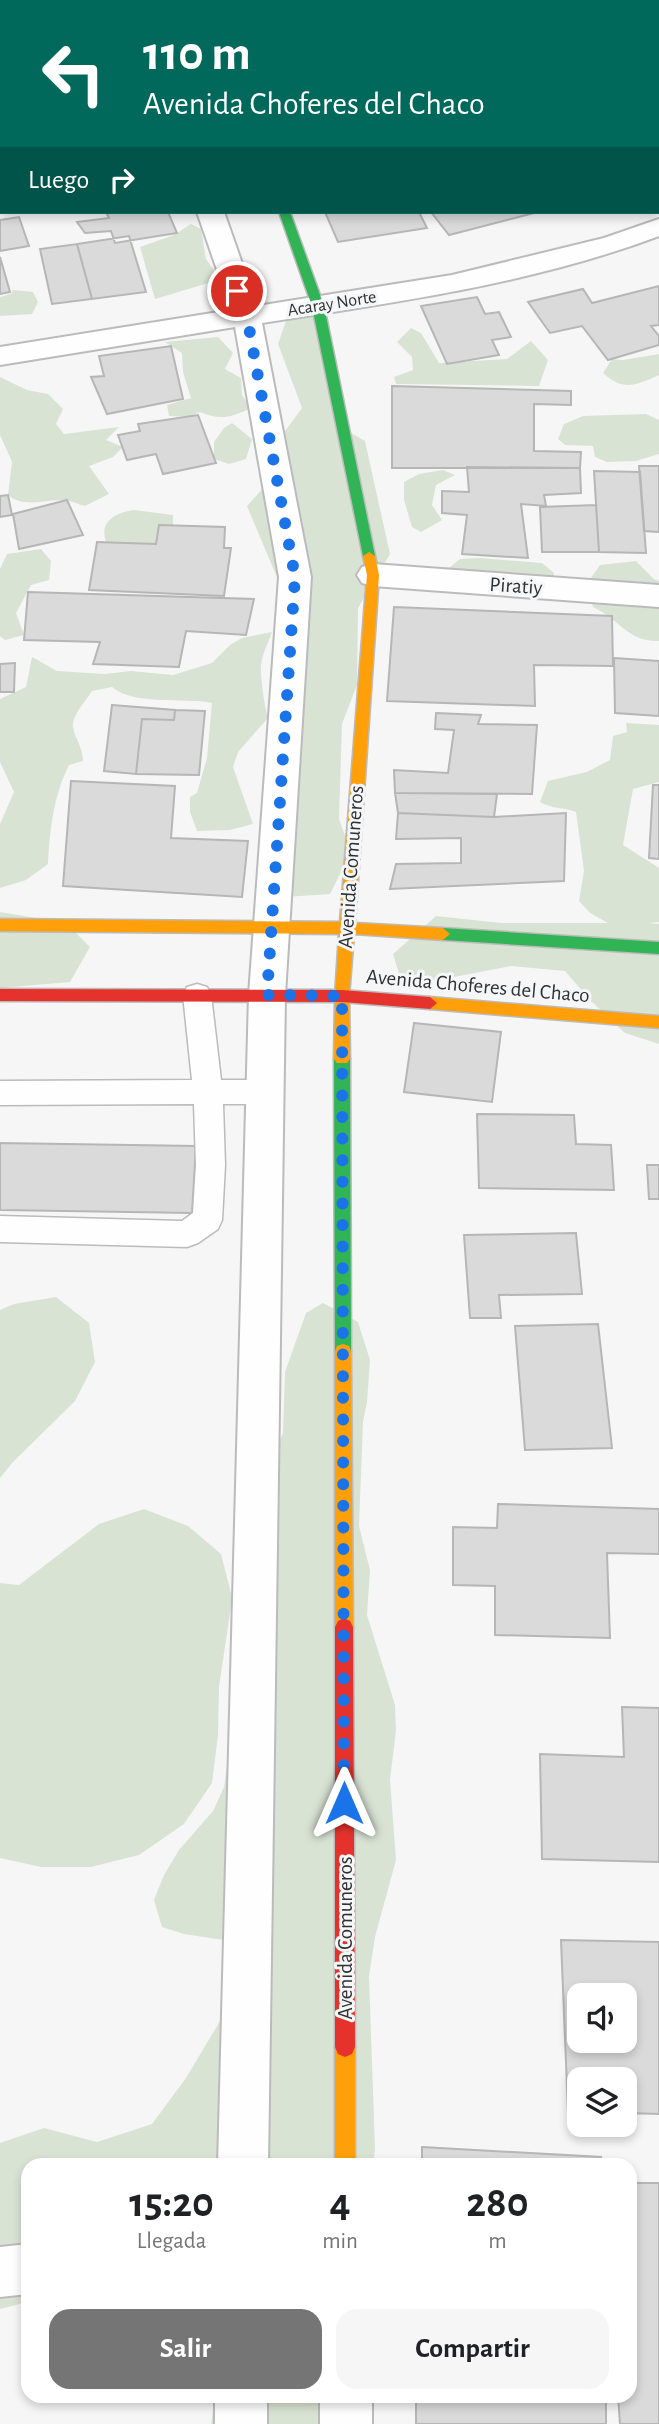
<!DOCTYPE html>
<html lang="es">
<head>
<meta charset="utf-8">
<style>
	body { margin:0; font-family:"Alegreya Sans",sans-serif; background:#f6f6f6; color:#202124; height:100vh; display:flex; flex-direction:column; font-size:26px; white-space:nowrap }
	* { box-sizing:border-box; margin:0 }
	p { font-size:23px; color:#757577 }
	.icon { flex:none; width:38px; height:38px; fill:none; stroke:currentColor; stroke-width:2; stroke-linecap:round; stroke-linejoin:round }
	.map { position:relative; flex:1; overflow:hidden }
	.side { position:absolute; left:21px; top:2158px; width:616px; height:245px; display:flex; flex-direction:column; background:#fff; border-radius:21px; box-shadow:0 4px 10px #0003 }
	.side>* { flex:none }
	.banner { position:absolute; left:0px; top:0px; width:660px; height:214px; box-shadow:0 4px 10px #0003; background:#00695c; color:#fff; overflow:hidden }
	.buttons { position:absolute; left:567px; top:1983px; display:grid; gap:14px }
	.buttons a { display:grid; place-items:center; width:70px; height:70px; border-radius:14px; background:#fff; box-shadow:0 4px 10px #0003; font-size:35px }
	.pin { position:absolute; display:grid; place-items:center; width:60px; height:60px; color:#fff; margin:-30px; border:4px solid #fff; border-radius:50%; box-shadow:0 2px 7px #0007 }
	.me { position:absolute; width:77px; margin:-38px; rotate:0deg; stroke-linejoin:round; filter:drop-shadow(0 0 5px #0008) }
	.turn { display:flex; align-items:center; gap:24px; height:147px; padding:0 28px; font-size:32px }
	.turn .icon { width:91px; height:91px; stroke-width:2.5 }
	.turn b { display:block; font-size:49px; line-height:60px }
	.then { display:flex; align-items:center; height:66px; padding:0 28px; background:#0003; gap:14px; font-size:26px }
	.eta { display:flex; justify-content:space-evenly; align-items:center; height:119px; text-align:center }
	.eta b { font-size:42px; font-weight:600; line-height:49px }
	.primary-button { display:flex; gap:14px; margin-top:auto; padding:14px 28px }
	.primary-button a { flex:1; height:80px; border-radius:21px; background:#757576; color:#fff; font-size:28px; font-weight:600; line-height:80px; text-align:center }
	.primary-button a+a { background:#f6f6f6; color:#202124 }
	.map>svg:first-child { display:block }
</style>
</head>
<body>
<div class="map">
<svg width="659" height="2424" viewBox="0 0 659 2424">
	<rect width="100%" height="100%" fill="#f6f6f7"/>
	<path fill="#d9e3d4" d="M191 224 201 229 206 259 216 273 212 282 155 299 140 247 174 235Z
		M13 290 33 292 38 302 32 314 0 316V297L11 294Z
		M320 314 344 429 365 441 390 554 358 608 357 685 342 724 339 819 351 852 330 894 285 897 275 789 266 745 296 652 287 601 247 506 286 463 280 438 302 408 278 344 288 315Z
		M411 328 421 333 439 363 507 359 531 341 548 360 539 386 396 384 394 377 413 370 412 357 397 342Z
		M218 337 233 353 225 369 241 378 242 395 251 408C232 417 220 421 200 412L188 417 169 416 167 405 191 398 183 372 182 353 165 342Z
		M659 354V375C635 386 623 391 603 373L612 359 623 360Z
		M0 377 27 390 48 394 63 409 56 424 64 434 119 427 106 440 123 447 113 457 89 466 109 494 85 506C80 505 74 502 69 501 47 497 27 510 8 495L12 462 0 435Z
		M646 414 659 420V454L636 461 607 462 595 457 593 446 565 445 558 439 564 424 583 416Z
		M232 423 252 439 246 459 229 464 214 459V442L224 428Z
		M443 470 455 475 436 485 432 505 442 520 421 532 412 527 404 500V482L419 474Z
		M134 510 173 515V525H159L156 544 106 542C99 521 115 513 134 510Z
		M41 549 51 561 49 580 31 585 16 613 24 635 5 640 0 636V569L7 554Z
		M480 558 542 563 554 573 550 591 453 578 449 568 460 559Z
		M636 561 654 579 659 581V641C628 642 620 620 593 607L586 585 600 565Z
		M272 632C268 643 262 655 261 666 260 675 265 709 268 718L238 752 233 767 253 824 230 830 197 831 190 812V797L197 793 207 758 212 703C183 697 135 706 112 687L92 691C86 701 72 715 73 727 75 739 83 747 83 761L69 765C53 797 50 830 48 864L26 880 0 888V824L14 792 0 762V699L26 687 32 657 57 671 105 674 131 671 173 675 212 663 230 645 242 638Z
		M626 723 659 725V782L633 789 623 845 659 868V922L648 923 659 924V1044L625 1033 591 1001 565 971 511 966 438 980 400 977 393 954 436 916 501 923H608L590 913 579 901 584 871 576 812C563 807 552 809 540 802L548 781 587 772 610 760 613 736 627 732Z
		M0 912 66 923 90 947 70 982 0 988Z
		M56 1297 89 1323 95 1362 75 1401 13 1462 0 1478V1310L14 1304Z
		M323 1303 358 1322 370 1360 367 1402 363 1422 359 1526 370 1570 367 1615 395 1705 396 1730 390 1780 396 1860 375 1937 369 1976 375 2149 373 2165H28V2302L0 2309V2143L44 2128 97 2142 152 2124 186 2078 244 1981 236 1942 184 1934 162 1927 154 1900 164 1875 179 1850 213 1811 224 1787 231 1737 228 1714 238 1621 232 1600 219 1687 218 1735 212 1783 184 1824 139 1855 91 1867H41L0 1858V1583L19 1585 99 1524 144 1509 188 1526 221 1554 232 1597 239 1580 233 1536 237 1515 274 1454 283 1433 285 1372 306 1313Z
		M215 2396H351L353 2424H211Z"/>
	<path fill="#dadada" stroke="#b6b6b7" stroke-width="2" fill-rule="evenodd" d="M106 212H168L177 233 115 243 111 231 85 233 77 222 109 218Z
		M325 212H419L427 228 338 242Z
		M431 212H538L449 235Z
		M19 217 29 246 0 251V220Z
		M129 236 146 292 92 299 77 244Z
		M77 244 92 299 52 304 40 249Z
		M0 257 10 292 0 294Z
		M659 286V325L651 326 659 336V345L608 360 582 326 550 333 528 302 583 289 592 303Z
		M477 297 485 314 499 312 511 337 492 340 499 355 447 364 421 306Z
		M171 346 183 399 107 414 91 377 104 376 99 356Z
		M392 386 571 391V405L534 404V451L581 452 580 468H392Z
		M198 415 216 463 163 474 156 454 127 460 118 435 140 431 138 424Z
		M639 466H659V532L644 531Z
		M467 467 580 468 581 493 544 495 546 506 521 504 528 558 462 554 467 515 442 513V491L469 492Z
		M594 471 640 472 646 553 599 552Z
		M8 495 12 515 0 517V496Z
		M67 500 83 535 19 549 13 514Z
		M596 505 599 552H542L540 507Z
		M159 525 225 527 224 548H231L224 596 89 590 97 542 156 544Z
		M28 592 254 599 246 635 186 631 179 667 93 664 100 642 24 640Z
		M394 607 612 616 613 666 534 665 535 706 387 701Z
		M614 658 659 661V716L615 713Z
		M15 663 14 692H0V664Z
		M112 705 175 710 174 720 142 719 136 774 104 771Z
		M175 710 205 711 199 775 136 774 142 719 174 720Z
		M436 713 481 715 478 724 537 725 532 794 395 793 394 770 448 773 454 730 435 729Z
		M71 781 175 786 171 838 248 841 242 897 63 886Z
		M653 785H659V859L649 858Z
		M395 793 497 794 494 817 398 813Z
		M398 813 494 817 566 813 564 881 390 889 396 864 461 863V838L396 839Z
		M414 1023 501 1032 492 1102 404 1092Z
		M477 1114 574 1115 576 1144 611 1145 614 1190 479 1188Z
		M0 1143 196 1146 192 1213 0 1210Z
		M647 1165H659V1199H649Z
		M576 1233 582 1294 499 1295 501 1318H470L464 1235Z
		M598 1324 612 1448 525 1450 515 1326Z
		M498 1504 659 1509V1554L607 1553 610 1638 495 1635V1586L453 1585V1527L497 1528Z
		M622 1707 659 1708V1862L542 1859 540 1754 624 1757Z
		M561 1940 659 1942V2114L625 2113V2079H579V2113L568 2112ZM579 1995H625V2040H579Z
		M422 2147 601 2157V2165H422Z
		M630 2183H659V2424H620L618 2396H630Z
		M416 2396H606V2424H416Z"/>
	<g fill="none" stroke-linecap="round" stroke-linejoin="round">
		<defs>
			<path id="lane" d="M197 984 207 987 211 995 221 1080H266L276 1084 280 1092 276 1100 266 1104H223L225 1165 222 1220 218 1229 198 1243 187 1247 0 1242V1216L182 1221 193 1213 196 1165 194 1104 0 1105V1081L192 1080 183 995 187 987Z"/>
			<path id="street" d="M123 0H147V2H123Z
				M194 0H218L219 2H195Z
				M270 0H304L269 2Z
				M0 35H2V51H0Z
				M197 212H224L257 306 452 275 604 238 659 219V236C532 284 395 302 262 323L311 577 285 995 268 2165H218L249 995 279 577 235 327 0 365V347L231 310Z
				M373 564 659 585V607L373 586 362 583 357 575 362 567Z
				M28 2244V2294L0 2297V2247Z
				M215 2396H267V2424H215Z
				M320 2396H372V2424H320Z"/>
			<path id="fast" d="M279 212H290L324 306 375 556 369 560 363 556 312 306Z
				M443 928 659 942V954L443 940 436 934Z
				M342 1053 347 1055 350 1059 351 1351 349 1356 343 1358 337 1356 335 1351 334 1059 337 1055Z"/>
			<path id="slow" d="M369 552 375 556 379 575 355 923 443 928 450 934 443 940 354 934 349 996 350 1059 347 1063H337L334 1059 335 996 339 934 0 931V919L340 922 367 575 363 556Z
				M430 997 659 1016V1028L430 1009 423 1003Z
				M343 1344 349 1346 351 1351 353 1627 350 1633 344 1636 338 1633 335 1627V1351L337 1346Z
				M345 2037 352 2040 355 2047V2165H335V2047L338 2040Z"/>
			<path id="jam" d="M0 989 342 990 430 997 437 1003 430 1009 342 1002 0 1001Z
				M344 1618 350 1621 353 1627 355 2047 352 2054 345 2057 338 2054 335 2047V1627L338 1621Z"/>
		</defs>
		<use href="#lane" stroke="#bbbbbc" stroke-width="3"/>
		<use href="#street" stroke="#bbbbbc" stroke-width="4"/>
		<use href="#fast" stroke="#bbbbbc" stroke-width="3"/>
		<use href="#slow" stroke="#bbbbbc" stroke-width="3"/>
		<use href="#jam" stroke="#bbbbbc" stroke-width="3"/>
		<use href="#lane" fill="#fefefe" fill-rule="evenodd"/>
		<use href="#street" fill="#fefefe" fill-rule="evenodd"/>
		<use href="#fast" fill="#30b455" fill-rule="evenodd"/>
		<use href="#slow" fill="#ff9f0a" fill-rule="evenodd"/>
		<use href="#jam" fill="#e5322d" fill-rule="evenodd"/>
	</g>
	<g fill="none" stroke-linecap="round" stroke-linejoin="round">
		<path stroke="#1a73e8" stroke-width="12" stroke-dasharray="0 21.6" d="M237 291 247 317 295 577 267 995 342 996 344 1803"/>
	</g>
	<g text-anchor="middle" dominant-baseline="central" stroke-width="6" stroke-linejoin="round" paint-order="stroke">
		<g font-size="18" fill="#2f3031" stroke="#f5f6f8">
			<text transform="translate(332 304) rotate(-9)">Acaray Norte</text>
		</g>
		<g font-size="21" fill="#2f3031" stroke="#f5f6f8">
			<text transform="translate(516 586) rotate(4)">Piratiy</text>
			<text transform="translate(351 867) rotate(-86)">Avenida Comuneros</text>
			<text transform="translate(478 986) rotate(5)">Avenida Choferes del Chaco</text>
			<text transform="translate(345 1938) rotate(-90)">Avenida Comuneros</text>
		</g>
	</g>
</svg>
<div class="buttons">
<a><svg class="icon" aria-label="sound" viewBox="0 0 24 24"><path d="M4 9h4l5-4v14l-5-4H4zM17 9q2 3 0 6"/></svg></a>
<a><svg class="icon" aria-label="layers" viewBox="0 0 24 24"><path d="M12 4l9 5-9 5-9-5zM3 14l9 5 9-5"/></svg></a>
</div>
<div class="pin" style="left:237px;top:291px;background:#d93025"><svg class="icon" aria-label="arrive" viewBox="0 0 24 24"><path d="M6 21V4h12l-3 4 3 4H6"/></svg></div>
<svg class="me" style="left:344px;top:1803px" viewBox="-20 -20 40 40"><path d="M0-17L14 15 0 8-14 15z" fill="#1a73e8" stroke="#fff" stroke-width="4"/></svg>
<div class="banner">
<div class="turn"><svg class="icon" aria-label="left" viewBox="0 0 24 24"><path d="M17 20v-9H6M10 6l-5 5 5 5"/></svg><div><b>110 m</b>Avenida Choferes del Chaco</div></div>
<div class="then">Luego<svg class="icon" aria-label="right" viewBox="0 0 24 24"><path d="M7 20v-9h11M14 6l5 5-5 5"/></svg></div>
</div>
<section class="side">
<div class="eta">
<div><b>15:20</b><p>Llegada</p></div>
<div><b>4</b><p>min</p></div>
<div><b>280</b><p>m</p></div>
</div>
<div class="primary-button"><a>Salir</a><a>Compartir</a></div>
</section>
</div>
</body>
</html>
